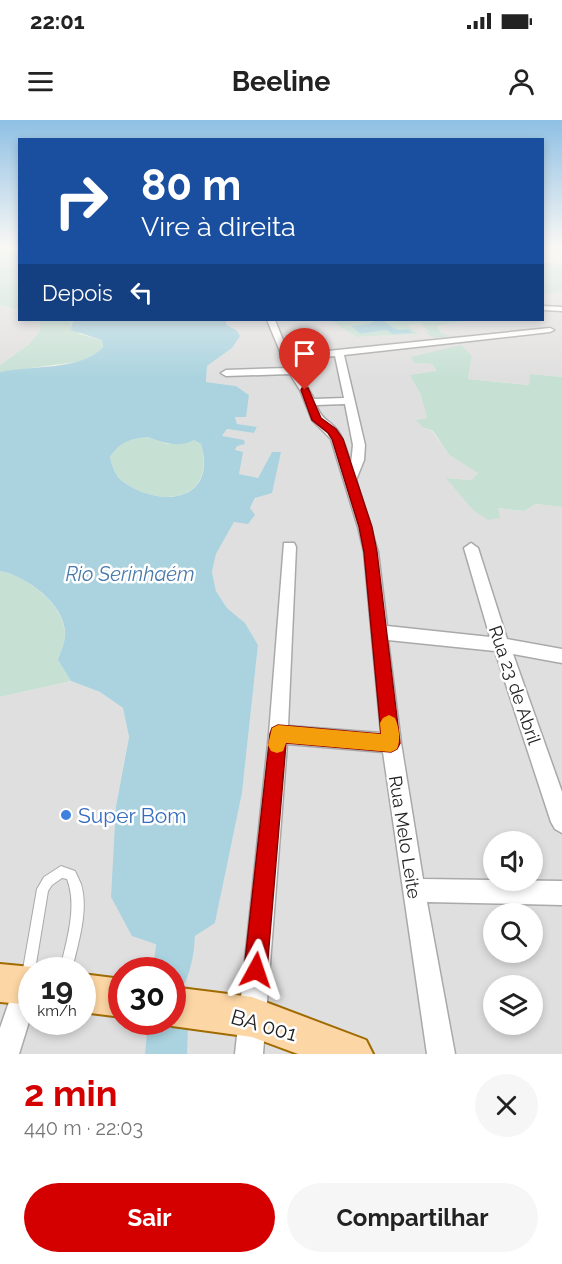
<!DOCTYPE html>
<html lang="pt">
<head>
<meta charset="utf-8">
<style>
	body { margin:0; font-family:Raleway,sans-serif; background:#f6f6f6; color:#222; height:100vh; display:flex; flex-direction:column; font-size:22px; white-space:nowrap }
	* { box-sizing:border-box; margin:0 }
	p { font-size:20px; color:#767676 }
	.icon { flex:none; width:33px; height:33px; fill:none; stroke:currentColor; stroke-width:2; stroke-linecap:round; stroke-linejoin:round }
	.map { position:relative; height:934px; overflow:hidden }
	.sheet { display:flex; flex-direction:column; background:#fff; flex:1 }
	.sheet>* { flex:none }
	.top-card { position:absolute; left:18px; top:18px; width:526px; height:183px; border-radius:0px; box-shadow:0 3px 9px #0003; background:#1a4fa0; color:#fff; overflow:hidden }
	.buttons { position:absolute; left:483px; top:711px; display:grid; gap:12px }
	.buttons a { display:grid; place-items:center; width:60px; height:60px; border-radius:50%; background:#fff; box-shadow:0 3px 9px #0003; font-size:30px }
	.speed { position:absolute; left:18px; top:837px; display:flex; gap:12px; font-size:30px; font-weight:700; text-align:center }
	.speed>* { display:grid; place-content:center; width:78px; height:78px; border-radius:50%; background:#fff; box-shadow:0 3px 9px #0003; line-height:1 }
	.speed small { font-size:15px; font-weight:400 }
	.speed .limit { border:9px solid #d22; background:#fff; color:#111 }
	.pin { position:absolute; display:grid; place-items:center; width:51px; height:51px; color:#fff; margin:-62px -26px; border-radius:50% 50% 50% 0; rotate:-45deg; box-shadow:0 0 6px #0007 }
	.pin .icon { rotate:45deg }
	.me { position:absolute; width:66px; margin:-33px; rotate:5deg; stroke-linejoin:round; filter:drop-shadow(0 0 4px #0008) }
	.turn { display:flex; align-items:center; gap:21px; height:126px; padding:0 24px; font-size:27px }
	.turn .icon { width:78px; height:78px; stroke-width:2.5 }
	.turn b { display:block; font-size:42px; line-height:51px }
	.then { display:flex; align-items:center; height:57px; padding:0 24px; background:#0003; gap:12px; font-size:22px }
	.round { display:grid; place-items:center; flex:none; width:63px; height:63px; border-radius:32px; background:#f6f6f6 }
	.head { display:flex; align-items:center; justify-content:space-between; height:102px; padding:0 24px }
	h1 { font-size:36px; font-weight:700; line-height:45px; color:#d40000 }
	.cta { display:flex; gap:12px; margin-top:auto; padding:12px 24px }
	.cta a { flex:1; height:69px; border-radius:36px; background:#d40000; color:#fff; font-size:24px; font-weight:700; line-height:69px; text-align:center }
	.cta a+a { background:#f6f6f6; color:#222 }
	.status { display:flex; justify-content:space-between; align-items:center; height:42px; padding:0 30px; background:#fff; direction:ltr }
	.status svg { height:16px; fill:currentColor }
	header { display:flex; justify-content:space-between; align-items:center; height:78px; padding:0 24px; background:#fff; font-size:27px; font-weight:700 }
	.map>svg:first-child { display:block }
</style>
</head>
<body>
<div class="status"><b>22:01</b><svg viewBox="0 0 49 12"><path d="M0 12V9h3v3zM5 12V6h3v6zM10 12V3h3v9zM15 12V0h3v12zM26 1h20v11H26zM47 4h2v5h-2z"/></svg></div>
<header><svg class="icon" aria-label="menu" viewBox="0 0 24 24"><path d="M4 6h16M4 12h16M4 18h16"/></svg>Beeline<svg class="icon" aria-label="person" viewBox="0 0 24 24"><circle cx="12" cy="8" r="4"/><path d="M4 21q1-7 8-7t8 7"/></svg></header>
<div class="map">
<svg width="562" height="934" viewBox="0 0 562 934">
	<rect width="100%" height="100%" fill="#f2efe9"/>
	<path fill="#e0dfdf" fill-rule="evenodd" d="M562 172V257L530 254V265L468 259 472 236 411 237 414 243 432 244 436 252 411 255 420 273 427 298 417 300 422 307 432 311 449 335 478 353 471 360 447 358 497 388 524 391 536 384 562 387V934H0V577L71 561 100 572 123 588 129 616 116 686 215 803 242 673 258 525 245 503 227 488 216 471 212 452 216 434 234 402 250 388 281 333 272 332 258 358 239 354 235 331 236 326 222 316 227 309 254 313 257 308 237 304 235 297H245L249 275 236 266 206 262 207 246 232 228 236 210 227 205 224 200H330L356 217 417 214 408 205 420 203 430 211 443 213 437 206 471 200H543V174ZM494 722H532V760H494ZM494 794H532V832H494ZM32 850H82V902H32ZM122 850H172V902H122ZM494 866H532V904H494Z
		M0 185 19 190 20 200H40V211L29 224 0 245Z"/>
	<path fill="#c6e0d4" d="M0 128 19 131V190L0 185Z
		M543 143 562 144V172L543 174Z
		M40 200H73L71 204 80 214 102 220 103 227 97 234 84 241 0 252V245L29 224 40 211Z
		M330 200H376L368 204 351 206 360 214 386 210 392 214 408 209 398 210 385 202 386 200H471L437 206 442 213 449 216C440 218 433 219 425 212L429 211 420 203 408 205 418 214 356 217Z
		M461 225 472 236 468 259 529 265 530 254 562 257V387L536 384 524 391 498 388 500 398 488 400 473 390 446 358 471 360 478 353 449 335 433 311 422 307 416 300 427 298 420 273 410 255 436 251 432 244 414 243 411 237Z
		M148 317 167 324 194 320 201 324C217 382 159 389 122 361 115 356 112 345 110 337 120 322 130 319 148 317Z
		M0 451C27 456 67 486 65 517 64 525 60 533 58 540L71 561 0 577Z"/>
	<path fill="#aad3df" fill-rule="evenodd" d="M73 200H225L227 205 236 210 240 216 232 228 207 246 206 262 236 266 249 275 246 297H235L237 304 257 307 254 313 227 309 222 316 244 320 245 324 237 326 235 330 243 332 239 354 258 358 272 332H281L272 373 255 378 250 388 255 395 248 404 234 402 216 434 212 452 216 471 227 488 245 503 258 525 242 673 215 803 173 830 132 816 111 777 116 686 129 617 123 588 100 572 71 561 58 540C60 533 64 525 65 517 68 486 27 456 0 451V252C30 245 83 251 103 227L102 220 71 210ZM148 317C164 323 178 328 194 320L201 324C218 382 159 389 122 361 115 356 112 345 110 337 120 322 130 319 148 317Z
		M376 200H386L385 202 398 210 408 209 412 213 392 214 386 210 360 214 351 206 368 204Z"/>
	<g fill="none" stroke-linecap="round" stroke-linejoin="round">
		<path fill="#aad3df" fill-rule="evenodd" d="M177 783 190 788C199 810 194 842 185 863L172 869V850H153L159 801 164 788Z
			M172 884 182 888 188 902 187 934H145L148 902H172Z"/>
		<defs>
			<path id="lane" d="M61 746 75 751C77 755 79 760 81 764 89 791 78 823 72 850H60C66 822 78 787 67 759L62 758 52 765 48 771 35 850H32V860L28 861 24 859 22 855 37 769 44 757Z"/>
			<path id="street" d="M543 186 562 187V191L543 190Z
				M267 200H275L289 235 550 208 554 210 550 212 344 235 365 325 364 340 356 360 378 432 387 506 490 517 464 428 471 423 478 428 507 519 562 529V543L513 534 562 672V713L555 709 551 702 495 531 388 520 401 623 423 759 562 761V785L427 782 455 934H427L383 632 287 624 263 934H235L269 614 284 423H294L296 427 288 606 381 613 364 432 358 407 331 319 312 300 300 270 290 254 226 256 221 253 226 250 287 248ZM335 236 344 278 314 279 292 240ZM345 284 353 325 351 344C347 333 345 321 338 311 328 298 324 303 316 285Z
				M27 852 32 854V892L19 934H0V908L18 856Z"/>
			<path id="primary" d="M0 844 32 847 41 850H32V885L0 882Z
				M82 854 122 859V897L82 892Z
				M172 867 252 877 366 920 373 934H298L252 917 172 906 162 902H172Z"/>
		</defs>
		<use href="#lane" stroke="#a9a9a9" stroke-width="2"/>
		<use href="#street" stroke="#a9a9a9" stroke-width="3"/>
		<use href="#primary" stroke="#a06b00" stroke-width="4"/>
		<use href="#lane" fill="#fff" fill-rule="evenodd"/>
		<use href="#street" fill="#fff" fill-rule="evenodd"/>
		<use href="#primary" fill="#fcd6a4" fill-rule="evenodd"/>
	</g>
	<linearGradient id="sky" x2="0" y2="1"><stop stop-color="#8fc0e4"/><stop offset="0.49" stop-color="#f9f8f5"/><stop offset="1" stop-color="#f9f8f5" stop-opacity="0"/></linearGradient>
	<rect width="562" height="259" fill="url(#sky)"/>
	<path fill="#d40000" stroke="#8a0000" stroke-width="1.5" d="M302 268H308L321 298 336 309 343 319 372 407 377 432 400 623 397 629 391 632 286 623 267 850 264 858 256 861 248 858 244 850 270 614 272 608 278 605 381 614 364 432 359 407 332 319 328 313 312 300 301 270Z"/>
	<path fill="#f59e0b" d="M389 595 395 598C399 607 401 620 397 629L391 632 286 623 283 631 277 633 271 631 268 625 272 608 278 605 381 614 380 603 383 598Z"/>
	<circle fill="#3f7fe0" stroke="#fff" stroke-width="2" cx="66" cy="695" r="6"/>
	<g text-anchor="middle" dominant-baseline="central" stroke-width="5" stroke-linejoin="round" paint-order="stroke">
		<g font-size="18" fill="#222" stroke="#fff">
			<text transform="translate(515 565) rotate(71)">Rua 23 de Abril</text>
			<text transform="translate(405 717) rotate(81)">Rua Melo Leite</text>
		</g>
		<g font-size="20" font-style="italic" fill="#4a7aab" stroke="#fff">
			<text x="130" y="454">Rio Serinhaém</text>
		</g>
		<g font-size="21" fill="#366cbe" stroke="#fff" text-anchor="start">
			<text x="78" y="695">Super Bom</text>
		</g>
		<g font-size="21" fill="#222" stroke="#fff">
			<text transform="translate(264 905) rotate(16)">BA 001</text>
		</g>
	</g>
</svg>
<div class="buttons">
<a><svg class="icon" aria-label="sound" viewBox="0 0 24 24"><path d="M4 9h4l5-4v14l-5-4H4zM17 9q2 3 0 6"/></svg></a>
<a><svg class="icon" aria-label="search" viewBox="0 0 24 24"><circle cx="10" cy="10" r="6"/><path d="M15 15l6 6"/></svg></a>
<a><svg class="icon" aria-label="layers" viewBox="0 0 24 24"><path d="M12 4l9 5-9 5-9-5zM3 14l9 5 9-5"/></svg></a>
</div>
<div class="speed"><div>19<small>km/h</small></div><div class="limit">30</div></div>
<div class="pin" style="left:305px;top:270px;background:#d93025"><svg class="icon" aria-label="arrive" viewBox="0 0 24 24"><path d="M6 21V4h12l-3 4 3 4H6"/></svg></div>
<svg class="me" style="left:256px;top:850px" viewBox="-20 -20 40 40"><path d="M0-17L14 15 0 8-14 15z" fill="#d40000" stroke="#fff" stroke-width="4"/></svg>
<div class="top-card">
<div class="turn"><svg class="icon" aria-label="right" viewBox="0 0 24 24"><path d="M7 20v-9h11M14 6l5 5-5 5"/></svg><div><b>80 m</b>Vire à direita</div></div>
<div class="then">Depois<svg class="icon" aria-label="left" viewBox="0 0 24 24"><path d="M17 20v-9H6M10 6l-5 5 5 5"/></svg></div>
</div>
</div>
<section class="sheet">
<div class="head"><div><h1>2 min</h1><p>440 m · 22:03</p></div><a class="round"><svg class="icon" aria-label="close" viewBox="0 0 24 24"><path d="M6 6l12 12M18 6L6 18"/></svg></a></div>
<div class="cta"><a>Sair</a><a>Compartilhar</a></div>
</section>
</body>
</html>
